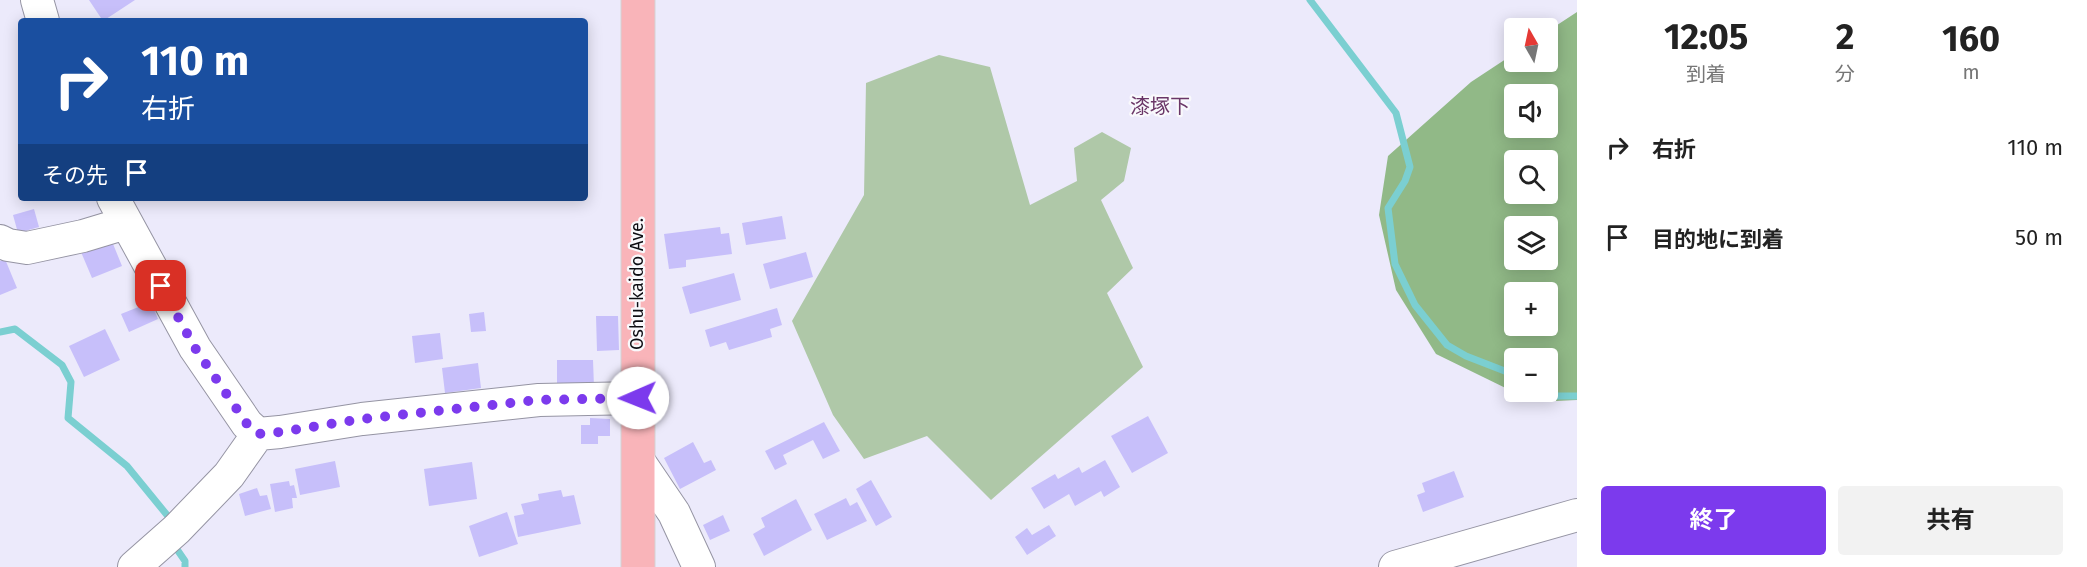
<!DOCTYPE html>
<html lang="ja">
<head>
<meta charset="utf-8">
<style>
	body { margin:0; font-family:"Fira Sans","Noto Sans JP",sans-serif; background:#f2f2f2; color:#222; height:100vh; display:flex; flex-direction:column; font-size:22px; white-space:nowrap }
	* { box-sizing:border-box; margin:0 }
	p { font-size:20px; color:#767676 }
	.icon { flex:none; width:33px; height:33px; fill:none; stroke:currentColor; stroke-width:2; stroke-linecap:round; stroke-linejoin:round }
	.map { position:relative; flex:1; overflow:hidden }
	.drawer { display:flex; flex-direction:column; background:#fff; width:510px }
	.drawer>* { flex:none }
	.top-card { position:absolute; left:18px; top:18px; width:570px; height:183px; border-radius:6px; box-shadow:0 3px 15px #0003; background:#1a4fa0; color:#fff; overflow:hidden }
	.needle { width:39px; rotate:351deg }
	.controls { position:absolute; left:1504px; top:18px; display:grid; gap:12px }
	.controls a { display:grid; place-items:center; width:54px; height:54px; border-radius:6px; background:#fff; box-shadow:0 3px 15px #0003; font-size:30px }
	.pin { position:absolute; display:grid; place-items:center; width:51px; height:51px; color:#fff; margin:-26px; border-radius:12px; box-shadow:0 3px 9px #0006 }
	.me { position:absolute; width:66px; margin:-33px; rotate:269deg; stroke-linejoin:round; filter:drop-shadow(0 0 4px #0008) }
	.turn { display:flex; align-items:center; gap:21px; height:126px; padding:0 24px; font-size:27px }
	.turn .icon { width:78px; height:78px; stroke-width:2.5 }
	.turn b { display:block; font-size:42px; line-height:51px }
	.then { display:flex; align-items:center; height:57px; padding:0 24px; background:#0003; gap:12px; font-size:22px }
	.eta { display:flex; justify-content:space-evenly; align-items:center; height:102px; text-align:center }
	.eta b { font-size:36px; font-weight:700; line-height:42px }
	.action { display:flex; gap:12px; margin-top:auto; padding:12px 24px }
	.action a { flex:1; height:69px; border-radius:6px; background:#7c3aed; color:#fff; font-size:24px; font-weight:700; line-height:69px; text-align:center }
	.action a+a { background:#f2f2f2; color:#222 }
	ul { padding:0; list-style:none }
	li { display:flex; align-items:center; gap:18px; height:90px; padding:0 24px }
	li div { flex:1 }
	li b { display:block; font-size:22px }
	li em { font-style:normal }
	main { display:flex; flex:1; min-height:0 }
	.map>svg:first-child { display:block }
</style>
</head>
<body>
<main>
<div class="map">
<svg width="1577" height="567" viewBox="0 0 1577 567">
	<rect width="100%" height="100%" fill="#eceafb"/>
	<path fill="#afc8a8" d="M939 55 990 67 1030 205 1077 181 1074 148 1102 132 1131 148 1124 181 1101 200 1133 268 1107 293 1143 367 991 500 927 436 864 459 833 415 792 321 864 195 866 83Z"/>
	<path fill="#91b987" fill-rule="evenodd" d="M1577 12V400L1534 402 1436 354 1396 290 1379 215 1388 156 1471 82 1515 53V62H1548V31ZM1515 94H1548V128H1515ZM1515 160H1548V194H1515ZM1515 226H1548V260H1515ZM1515 292H1548V326H1515ZM1515 358H1548V392H1515Z"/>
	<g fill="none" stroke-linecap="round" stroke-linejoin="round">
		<path stroke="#7bcfd1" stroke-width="7" d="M1310 0 1396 113 1410 167 1405 181 1388 208 1395 264 1415 305 1447 345 1466 356 1515 375
			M0 332 15 329 62 365 71 382 68 418 127 466 167 515
			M1538 392 1549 396H1577
			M174 545 185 561V567"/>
	</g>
	<path fill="#c7bffa" d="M89 0H135L103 21Z
		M34 209 39 227 18 233 13 215Z
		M782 216 786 239 746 245 742 223Z
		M720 227 721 234 729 233 732 254 686 260V267L669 269 664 234Z
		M111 239 122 266 92 278 81 252Z
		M806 252 813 277 770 289 763 264Z
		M5 259 17 288 0 295V261Z
		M734 273 741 300 690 314 682 287Z
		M151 302 158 319 129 332 121 314Z
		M777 308 782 325 770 329 772 337 729 350 726 342 710 347 705 330Z
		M484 312 486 331 471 332 469 314Z
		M596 316H618L619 350 597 351Z
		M105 329 120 360 84 377 69 346Z
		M440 333 443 359 415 363 412 336Z
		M557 360H593L594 387H557Z
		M478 363 481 388 445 393 442 368Z
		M1148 416 1168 453 1132 473 1111 436Z
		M590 418 610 419V436H598V444H581V425H590Z
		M824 422 840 451 823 459 813 440 783 455 787 464 775 470 765 451Z
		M693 442 704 463 711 460 716 470 680 489 664 458Z
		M1105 460 1120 487 1104 497 1101 491 1075 506 1069 494 1044 509 1031 488 1055 474 1058 479 1079 467 1082 473Z
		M335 461 340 487 300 495 295 469Z
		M472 462 477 499 429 506 424 469Z
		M1454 471 1464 497 1423 512 1417 495 1425 492 1422 483Z
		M871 480 892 517 876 526 856 489Z
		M289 481 290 486 294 485 297 498H292L293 508 275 512 270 484Z
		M257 488 260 496 267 495 271 509 245 516 239 494Z
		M561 490 563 497 574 495 581 524 518 537 514 516 524 514 521 504 539 500 538 494Z
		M846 498 850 506 857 502 867 521 827 540 814 514Z
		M796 499 812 530 764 556 753 534 765 527 761 518Z
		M507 512 518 544 479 557 469 526Z
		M723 515 730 531 710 540 703 525Z
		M1049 525 1056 536 1027 555 1015 537 1027 528 1032 535Z"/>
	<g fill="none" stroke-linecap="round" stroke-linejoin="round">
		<defs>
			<path id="minor" d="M37 0 43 21
				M113 198 195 348 247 424 258 434 280 432 362 419 539 400 638 398
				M0 241 8 245 27 248 83 236 126 223
				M638 460 674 513 699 567
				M134 567 177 529 229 475 258 434
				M1395 567 1577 515"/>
			<path id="highway" d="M638 0V567"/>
		</defs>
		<use href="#minor" stroke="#9594a3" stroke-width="34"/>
		<use href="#highway" stroke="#d3d3d4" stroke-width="35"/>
		<use href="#minor" stroke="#fff" stroke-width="32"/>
		<use href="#highway" stroke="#f9b4b9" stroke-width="33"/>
	</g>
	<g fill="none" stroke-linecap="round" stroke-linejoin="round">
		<path stroke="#7c3aed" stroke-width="10" stroke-dasharray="0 18" d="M161 286 195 348 247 424 258 434 280 432 362 419 538 400 638 398"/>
	</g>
	<g text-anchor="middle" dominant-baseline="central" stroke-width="4.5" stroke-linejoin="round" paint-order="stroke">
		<g font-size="18" fill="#0d0c12" stroke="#f9f9fc">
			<text transform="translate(637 284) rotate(-90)">Oshu-kaido Ave.</text>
		</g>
		<g font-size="20" fill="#6a3667" stroke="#f9f9fc">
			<text x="1160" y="106">漆塚下</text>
		</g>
	</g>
</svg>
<div class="controls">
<a><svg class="needle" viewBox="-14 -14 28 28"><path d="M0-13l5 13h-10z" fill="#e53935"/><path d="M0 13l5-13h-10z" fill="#767676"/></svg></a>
<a><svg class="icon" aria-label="sound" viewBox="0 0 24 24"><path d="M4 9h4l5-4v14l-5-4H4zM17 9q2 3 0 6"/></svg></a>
<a><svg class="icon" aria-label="search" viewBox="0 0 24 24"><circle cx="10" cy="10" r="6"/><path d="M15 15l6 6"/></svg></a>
<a><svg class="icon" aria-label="layers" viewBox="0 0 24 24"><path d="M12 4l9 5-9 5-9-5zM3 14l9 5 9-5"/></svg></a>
<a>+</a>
<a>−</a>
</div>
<div class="pin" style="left:161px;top:286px;background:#d93025"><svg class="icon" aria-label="arrive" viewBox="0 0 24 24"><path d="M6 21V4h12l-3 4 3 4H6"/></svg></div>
<svg class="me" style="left:638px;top:398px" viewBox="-20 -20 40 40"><circle r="19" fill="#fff"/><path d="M0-13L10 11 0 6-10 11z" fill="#7c3aed"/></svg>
<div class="top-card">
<div class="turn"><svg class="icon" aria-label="right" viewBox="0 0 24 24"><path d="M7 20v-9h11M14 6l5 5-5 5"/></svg><div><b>110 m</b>右折</div></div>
<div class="then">その先<svg class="icon" aria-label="arrive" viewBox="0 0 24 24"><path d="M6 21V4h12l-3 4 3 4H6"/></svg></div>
</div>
</div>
<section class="drawer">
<div class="eta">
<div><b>12:05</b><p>到着</p></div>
<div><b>2</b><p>分</p></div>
<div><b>160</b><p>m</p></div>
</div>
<ul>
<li><svg class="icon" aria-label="right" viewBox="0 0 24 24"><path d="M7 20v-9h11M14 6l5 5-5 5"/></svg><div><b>右折</b></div><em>110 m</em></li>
<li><svg class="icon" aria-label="arrive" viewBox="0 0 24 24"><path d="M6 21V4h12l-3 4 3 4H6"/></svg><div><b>目的地に到着</b></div><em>50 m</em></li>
</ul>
<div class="action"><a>終了</a><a>共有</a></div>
</section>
</main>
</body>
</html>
